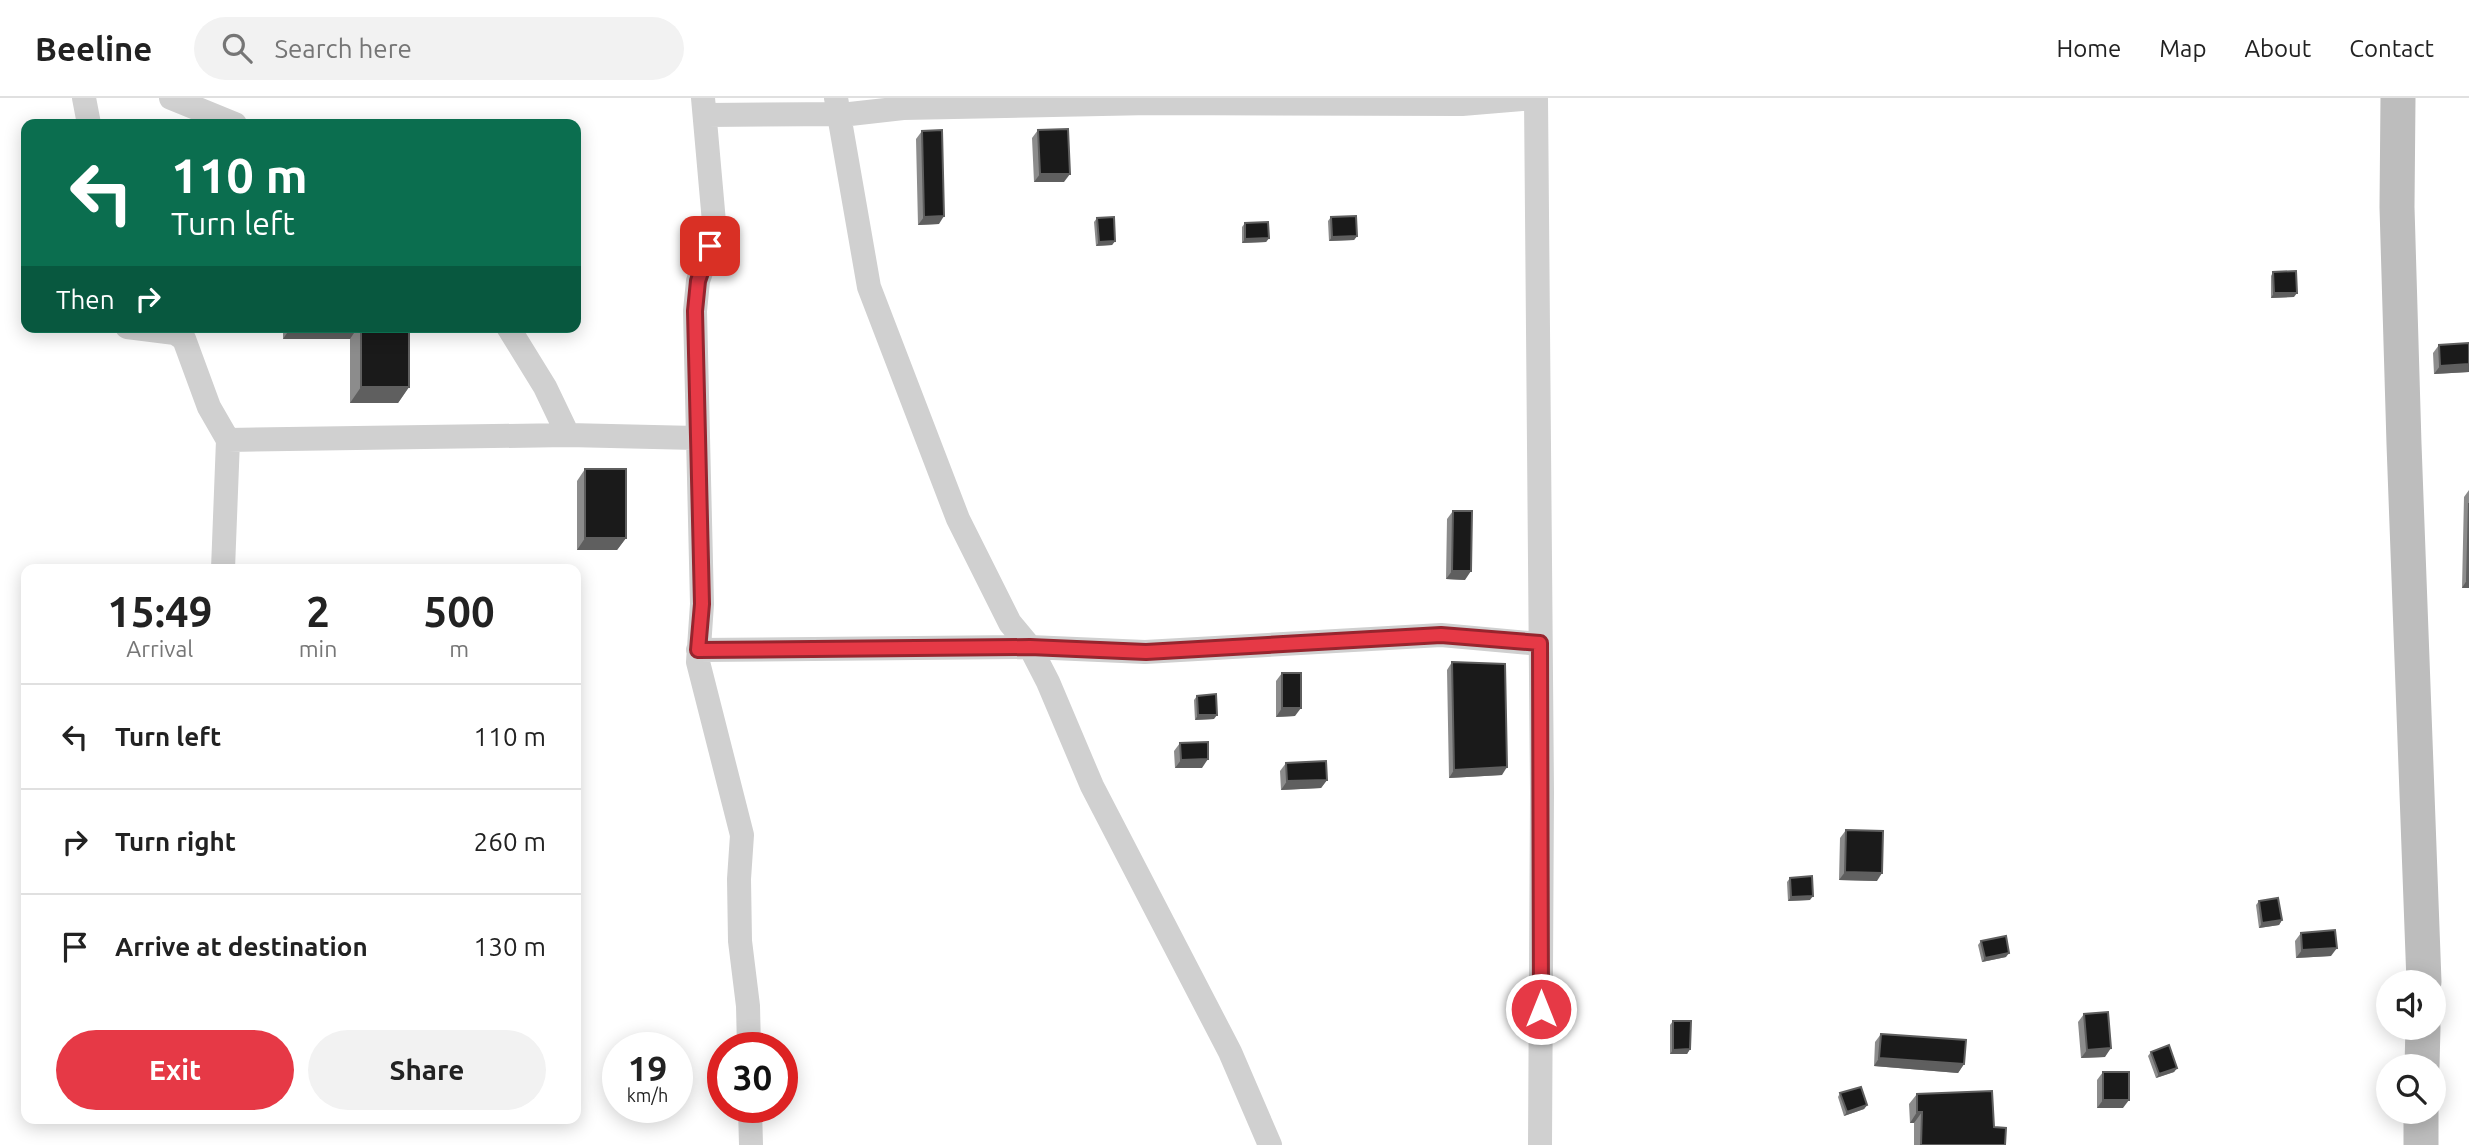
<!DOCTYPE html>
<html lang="en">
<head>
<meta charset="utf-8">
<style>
	body { margin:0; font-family:Ubuntu,sans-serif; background:#f2f2f2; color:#222; height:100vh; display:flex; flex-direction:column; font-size:26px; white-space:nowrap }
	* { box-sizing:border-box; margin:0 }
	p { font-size:23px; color:#767676 }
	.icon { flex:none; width:38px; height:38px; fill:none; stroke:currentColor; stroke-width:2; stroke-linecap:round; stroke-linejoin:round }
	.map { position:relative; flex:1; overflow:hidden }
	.details { position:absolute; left:21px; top:466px; width:560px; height:560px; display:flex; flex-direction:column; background:#fff; border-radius:14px; box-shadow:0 4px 18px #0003 }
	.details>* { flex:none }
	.top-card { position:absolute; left:21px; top:21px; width:560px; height:214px; border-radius:14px; box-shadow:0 4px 18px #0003; background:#0b6e4f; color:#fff; overflow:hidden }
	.buttons { position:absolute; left:2376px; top:872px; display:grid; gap:14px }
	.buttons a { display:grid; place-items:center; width:70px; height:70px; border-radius:50%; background:#fff; box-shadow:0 4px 18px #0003; font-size:35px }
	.speed { position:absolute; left:602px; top:934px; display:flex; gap:14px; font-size:35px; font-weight:700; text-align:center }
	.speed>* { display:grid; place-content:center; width:91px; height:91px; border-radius:50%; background:#fff; box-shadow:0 4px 18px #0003; line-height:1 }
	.speed small { font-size:18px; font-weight:400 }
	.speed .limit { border:10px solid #d22; background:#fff; color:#111 }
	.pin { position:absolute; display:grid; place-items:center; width:60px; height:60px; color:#fff; margin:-30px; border-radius:14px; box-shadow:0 4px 10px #0006 }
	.me { position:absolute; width:77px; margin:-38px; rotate:0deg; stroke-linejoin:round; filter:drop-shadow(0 0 5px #0008) }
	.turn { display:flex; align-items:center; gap:24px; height:147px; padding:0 35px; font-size:32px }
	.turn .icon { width:91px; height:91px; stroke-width:2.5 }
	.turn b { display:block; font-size:49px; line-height:60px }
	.then { display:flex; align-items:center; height:66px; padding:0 35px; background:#0003; gap:14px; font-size:26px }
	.eta { display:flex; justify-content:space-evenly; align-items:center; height:119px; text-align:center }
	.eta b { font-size:42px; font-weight:600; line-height:49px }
	.cta { display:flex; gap:14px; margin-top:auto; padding:14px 35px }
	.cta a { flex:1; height:80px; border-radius:42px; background:#e63946; color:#fff; font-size:28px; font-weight:600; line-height:80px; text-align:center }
	.cta a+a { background:#f2f2f2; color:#222 }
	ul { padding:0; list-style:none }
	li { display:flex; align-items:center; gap:21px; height:105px; padding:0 35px; border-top:2px solid #e0e0e0 }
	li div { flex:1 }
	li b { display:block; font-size:26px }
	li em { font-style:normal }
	header { display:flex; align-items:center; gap:42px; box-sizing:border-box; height:98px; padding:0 35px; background:#fff; border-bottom:2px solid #e0e0e0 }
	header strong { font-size:33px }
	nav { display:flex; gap:38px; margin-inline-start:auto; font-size:24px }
	.search { width:490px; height:63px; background:#f2f2f2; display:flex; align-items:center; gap:18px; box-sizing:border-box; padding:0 24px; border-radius:38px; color:#767676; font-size:26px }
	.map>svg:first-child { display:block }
</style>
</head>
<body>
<header>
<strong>Beeline</strong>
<div class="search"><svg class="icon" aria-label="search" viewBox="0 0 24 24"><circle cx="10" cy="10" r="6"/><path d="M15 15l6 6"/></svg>Search here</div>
<nav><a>Home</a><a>Map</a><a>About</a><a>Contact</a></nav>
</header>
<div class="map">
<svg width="2469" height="1047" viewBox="0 0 2469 1047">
	<rect width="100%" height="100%" fill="#fff"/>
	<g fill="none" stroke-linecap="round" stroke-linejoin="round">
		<path stroke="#d0d0d0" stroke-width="24" d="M84 0 89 26
			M171 0 235 26
			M703 0 714 124V136L698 183 695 213 702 506 698 564 742 737 739 781 740 843 748 908 749 950
			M836 0 869 189 958 421 1010 525 1030 549 1048 584 1092 688 1230 954 1270 1047
			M1536 0 1542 694 1540 1047
			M707 17 850 16 903 10 1151 5 1462 6 1535 0
			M127 229 175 235 184 241 209 309 228 342 223 471
			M508 229 545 289 568 337 696 340
			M228 342 568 337
			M698 552 1030 549 1145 554 1441 537 1540 546
			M750 1010 751 1047"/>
		<path stroke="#bdbdbd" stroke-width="35" d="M2398 0 2397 109 2404 346 2424 884
			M2422 968 2423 929
			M2421 1047V1013"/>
	</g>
	<path fill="#8c8c8c" d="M1038 32 1064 84H1034L1032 40Z
		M922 33 939 126 918 127 916 41Z
		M1331 119 1357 138 1354 142 1329 143 1328 123Z
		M1097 120 1115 143 1112 147 1096 148 1094 124Z
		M1245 125 1269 140 1266 144 1242 145V129Z
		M2273 174 2294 199 2271 200V178Z
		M283 229H409V289L398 305H350V241H283Z
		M2469 245V274L2434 276 2433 255 2439 247Z
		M585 371 626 440 617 452H577V383Z
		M2469 392V490H2462L2464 399Z
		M1453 413 1465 482 1446 481 1447 421Z
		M1452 564 1502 677 1449 680 1447 572Z
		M1282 575 1295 618 1276 619V583Z
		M1197 598 1214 621 1195 622 1194 602Z
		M1180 645 1202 670H1175L1174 653Z
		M1286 665 1327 682 1321 690 1281 692 1280 673Z
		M1846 732 1877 783 1839 782 1840 740Z
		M1790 780 1810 802 1788 803 1787 784Z
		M2259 803 2282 822 2279 827 2259 830 2256 807Z
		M2301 835 2331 858 2296 860 2295 843Z
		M1981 843 2006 859 1982 864 1978 847Z
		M2084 916 2105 959 2081 960 2078 924Z
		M1673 923 1690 951 1687 956H1670V927Z
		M1881 936 1964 966 1958 975 1874 968 1875 944Z
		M2151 954 2177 970 2174 974 2156 980 2148 958Z
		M2103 974 2123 1010H2097V982Z
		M1840 995 1867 1007 1864 1011 1844 1018 1838 999Z
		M1917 996 1994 1029 2005 1047H1914V1025H1910L1909 1006Z"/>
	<path fill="#5f5f5f" d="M1040 76H1070L1064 84H1034Z
		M944 118 939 126 918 127 924 119Z
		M1357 138 1354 142 1329 143 1332 139Z
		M1269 140 1266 144 1242 145 1245 141Z
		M1115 143 1112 147 1096 148 1099 144Z
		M2274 195H2297L2294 199 2271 200Z
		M291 229H358L350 241H283Z
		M2469 266V274L2434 276 2440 268Z
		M361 289H409L398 305H350Z
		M585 440H626L617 452H577Z
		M1452 473H1471L1465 482 1446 481Z
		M2467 482H2469V490H2462Z
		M1282 610H1301L1295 618 1276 619Z
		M1198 617H1217L1214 621 1195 622Z
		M1208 661 1202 670H1175L1181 662Z
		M1507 669 1502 677 1449 680 1454 672Z
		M1327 682 1321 690 1281 692 1287 683Z
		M1845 774 1882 775 1877 783 1839 782Z
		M1813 798 1810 802 1788 803 1791 799Z
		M2282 822 2279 827 2259 830 2262 825Z
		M2337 850 2331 858 2296 860 2302 852Z
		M2009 855 2006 859 1982 864 1985 860Z
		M2111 950 2105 959 2081 960 2087 952Z
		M1690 951 1687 956H1670L1673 952Z
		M1879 960 1964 966 1958 975 1874 968Z
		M2177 970 2174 974 2156 980 2159 976Z
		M2103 1002H2129L2123 1010H2097Z
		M1867 1007 1864 1011 1844 1018 1847 1014Z
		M1917 1014H1922L1914 1025H1910Z"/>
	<path fill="#1a1a1a" stroke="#5f5f5f" stroke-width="2" d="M1068 31 1070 76H1040L1038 32Z
		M942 32 944 118 924 119 922 33Z
		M1356 118 1357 138 1332 139 1331 119Z
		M1114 119 1115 143 1099 144 1097 120Z
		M1268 124 1269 140 1245 141V125Z
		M2296 173 2297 195H2274L2273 174Z
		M361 229H409V289H361Z
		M2469 245V266L2440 268 2439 247Z
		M585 371H626V440H585Z
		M2469 405V482H2467Z
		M1453 413H1472L1471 473H1452Z
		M1452 564 1505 566 1507 669 1454 672Z
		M1282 575H1301V610H1282Z
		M1216 596 1217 617H1198L1197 598Z
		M1208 644V661L1181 662 1180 645Z
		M1326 663 1327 682 1287 683 1286 665Z
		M1846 732 1883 733 1882 775 1845 774Z
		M1812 778 1813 798 1791 799 1790 780Z
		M2278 800 2282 822 2262 825 2259 803Z
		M2335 832 2337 850 2302 852 2301 835Z
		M2006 838 2009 855 1985 860 1981 843Z
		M2108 914 2111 950 2087 952 2084 916Z
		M1673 923H1691L1690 951 1673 952Z
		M1881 936 1966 942 1964 966 1879 960Z
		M2169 947 2177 970 2159 976 2151 954Z
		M2103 974H2129V1002H2103Z
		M1861 989 1867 1007 1847 1014 1840 995Z
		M1992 993 1994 1029 2006 1030 2005 1047H1921L1922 1014H1917V996Z"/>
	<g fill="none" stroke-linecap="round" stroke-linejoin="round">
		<defs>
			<path id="route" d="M710 148 698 183 695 213 702 506 698 552 1030 549 1146 554 1441 537 1540 545 1541 911"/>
		</defs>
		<use href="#route" stroke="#96252e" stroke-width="18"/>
		<use href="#route" stroke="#e63946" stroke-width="12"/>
	</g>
</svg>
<div class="buttons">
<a><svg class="icon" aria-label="sound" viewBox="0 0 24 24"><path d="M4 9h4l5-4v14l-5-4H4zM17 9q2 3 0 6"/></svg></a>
<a><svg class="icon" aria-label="search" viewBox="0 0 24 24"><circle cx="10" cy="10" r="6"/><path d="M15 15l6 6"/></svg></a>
</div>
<div class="speed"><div>19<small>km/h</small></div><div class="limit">30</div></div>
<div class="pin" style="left:710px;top:148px;background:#d93025"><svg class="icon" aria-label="arrive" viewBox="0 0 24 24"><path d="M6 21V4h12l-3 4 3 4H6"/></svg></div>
<svg class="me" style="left:1541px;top:911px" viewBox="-20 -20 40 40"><circle r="17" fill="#e63946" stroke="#fff" stroke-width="3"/><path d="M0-11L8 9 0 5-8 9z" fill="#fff"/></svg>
<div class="top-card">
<div class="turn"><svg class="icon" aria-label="left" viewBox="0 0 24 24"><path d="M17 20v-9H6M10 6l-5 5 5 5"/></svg><div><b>110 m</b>Turn left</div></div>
<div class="then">Then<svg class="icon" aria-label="right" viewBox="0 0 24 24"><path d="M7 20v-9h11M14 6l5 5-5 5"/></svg></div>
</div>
<section class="details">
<div class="eta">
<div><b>15:49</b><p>Arrival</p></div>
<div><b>2</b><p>min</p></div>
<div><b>500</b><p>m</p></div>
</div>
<ul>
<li><svg class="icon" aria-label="left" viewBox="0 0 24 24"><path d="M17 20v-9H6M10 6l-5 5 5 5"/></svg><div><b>Turn left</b></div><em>110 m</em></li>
<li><svg class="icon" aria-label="right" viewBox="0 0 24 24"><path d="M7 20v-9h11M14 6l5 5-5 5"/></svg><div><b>Turn right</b></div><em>260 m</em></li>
<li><svg class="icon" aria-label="arrive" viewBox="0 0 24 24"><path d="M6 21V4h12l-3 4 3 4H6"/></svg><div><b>Arrive at destination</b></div><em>130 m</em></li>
</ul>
<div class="cta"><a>Exit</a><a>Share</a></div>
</section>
</div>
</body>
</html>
